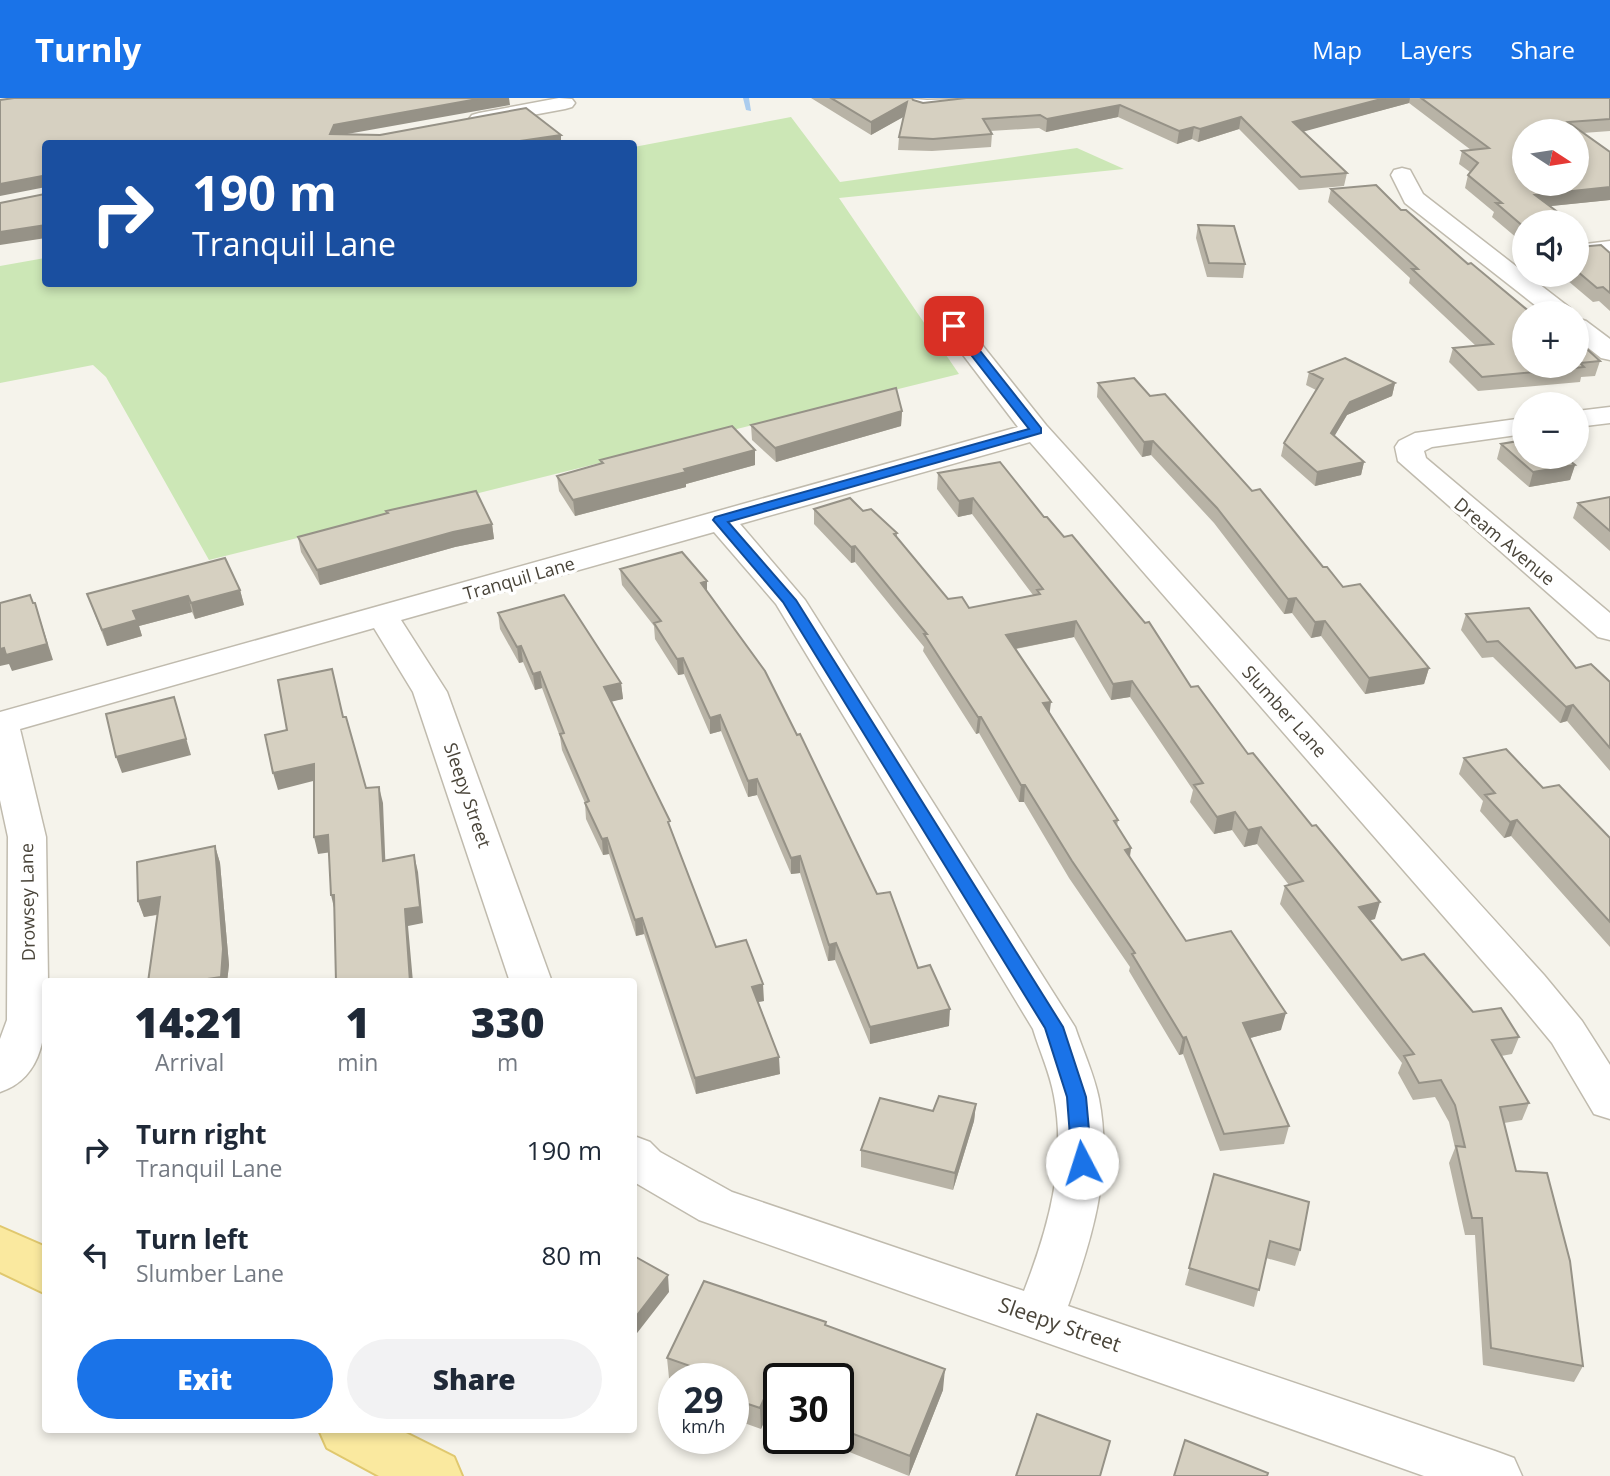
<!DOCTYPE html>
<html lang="en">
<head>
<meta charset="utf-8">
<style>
	body { margin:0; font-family:"Open Sans",sans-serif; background:#f2f2f3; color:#1f2937; height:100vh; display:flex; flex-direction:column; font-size:26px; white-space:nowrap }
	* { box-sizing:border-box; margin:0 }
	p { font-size:23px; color:#747a83 }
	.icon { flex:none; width:38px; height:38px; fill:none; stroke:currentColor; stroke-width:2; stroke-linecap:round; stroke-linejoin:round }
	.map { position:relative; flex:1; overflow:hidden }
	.side { position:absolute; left:42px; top:880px; width:595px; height:455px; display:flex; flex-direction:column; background:#fff; border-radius:7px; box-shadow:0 4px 10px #0003 }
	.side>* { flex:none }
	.guide { position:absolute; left:42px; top:42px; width:595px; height:147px; border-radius:7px; box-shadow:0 4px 10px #0003; background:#1a4fa0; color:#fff; overflow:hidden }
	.needle { width:46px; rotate:102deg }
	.fabs { position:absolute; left:1512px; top:21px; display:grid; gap:14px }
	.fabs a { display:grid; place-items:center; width:77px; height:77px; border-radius:50%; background:#fff; box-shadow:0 4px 10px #0003; font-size:35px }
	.speed { position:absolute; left:658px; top:1265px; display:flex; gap:14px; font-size:35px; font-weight:700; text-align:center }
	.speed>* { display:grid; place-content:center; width:91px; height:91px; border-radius:50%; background:#fff; box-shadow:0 4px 10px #0003; line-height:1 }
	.speed small { font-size:18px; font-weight:400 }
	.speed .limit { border:4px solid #111; border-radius:10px; background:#fff; color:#111 }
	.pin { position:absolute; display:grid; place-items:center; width:60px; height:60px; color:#fff; margin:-30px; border-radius:14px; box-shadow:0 4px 10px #0006 }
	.me { position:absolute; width:77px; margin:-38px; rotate:355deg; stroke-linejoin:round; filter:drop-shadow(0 0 5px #0008) }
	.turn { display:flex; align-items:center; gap:24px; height:147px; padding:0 35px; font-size:32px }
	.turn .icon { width:91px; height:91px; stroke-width:2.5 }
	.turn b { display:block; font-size:49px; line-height:60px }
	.eta { display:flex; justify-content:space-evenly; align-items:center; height:119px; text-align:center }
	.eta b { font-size:42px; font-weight:800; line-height:49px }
	.primary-button { display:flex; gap:14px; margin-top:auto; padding:14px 35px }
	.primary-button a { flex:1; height:80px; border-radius:42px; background:#1a73e8; color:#fff; font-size:28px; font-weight:800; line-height:80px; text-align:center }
	.primary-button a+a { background:#f2f2f3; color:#1f2937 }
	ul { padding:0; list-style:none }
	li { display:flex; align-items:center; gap:21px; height:105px; padding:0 35px }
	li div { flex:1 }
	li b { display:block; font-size:26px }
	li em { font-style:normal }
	header { display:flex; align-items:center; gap:42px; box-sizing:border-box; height:98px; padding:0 35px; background:#1a73e8; color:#fff }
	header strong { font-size:33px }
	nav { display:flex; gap:38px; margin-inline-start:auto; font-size:24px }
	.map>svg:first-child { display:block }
</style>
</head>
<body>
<header>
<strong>Turnly</strong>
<nav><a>Map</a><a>Layers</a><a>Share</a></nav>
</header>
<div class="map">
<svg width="1610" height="1378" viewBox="0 0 1610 1378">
	<rect width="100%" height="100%" fill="#f5f3eb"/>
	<path fill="#cce7b6" d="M791 19 840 84 1077 50 1124 71 839 100 959 276 209 462 106 279 93 267 0 285V168L45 160 46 186H634V49Z"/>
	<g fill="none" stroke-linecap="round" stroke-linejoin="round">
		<path fill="#abccee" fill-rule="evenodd" d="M743 0H749L751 13 746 12Z"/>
		<defs>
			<path id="minor" d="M559 0 572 1 575 5 572 9 565 11 479 27 472 25 469 21 472 17 479 15Z
				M904 0 927 2 1007 0 1004 4 997 6 922 15 915 13Z
				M1402 70 1410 72 1423 96 1570 210 1574 215H1545L1405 105 1391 77 1394 72Z
				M1610 143V157L1577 161V147Z
				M954 220 963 223 1046 327 1544 877 1582 923 1610 967V1021L1594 1016 1552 945 1514 899 1030 344 740 426 805 502 1075 929C1083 953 1094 976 1099 1001 1113 1073 1092 1141 1068 1208L1495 1353 1514 1360 1522 1378H1424L699 1122 634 1084V1038L650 1044 660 1054 732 1094 1024 1193C1048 1131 1067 1065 1054 998 1050 975 1040 954 1033 931L776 506 714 434 401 522 447 594 552 884H510L413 594 374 530 20 631 46 739 48 884H46C46 926 48 978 0 994V941L7 922 8 739 0 702V614L1018 329 941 228 945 223Z
				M1577 220 1586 223 1610 241V262L1601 260 1577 241Z
				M1610 309V325L1577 329V313Z
				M1524 320V336L1432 349 1424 353 1426 360 1610 515V542L1598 539 1398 363 1395 349 1399 343 1415 335Z"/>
			<path id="major" d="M0 1129 46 1149V1196L0 1174Z
				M319 1332H400L454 1359 462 1378H379L327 1350Z"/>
		</defs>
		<use href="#minor" stroke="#c0bbae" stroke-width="3"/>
		<use href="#major" stroke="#e0c86e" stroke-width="4"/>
		<use href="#minor" fill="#fff" fill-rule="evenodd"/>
		<use href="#major" fill="#fae99f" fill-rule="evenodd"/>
	</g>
	<path fill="#b8b3a6" d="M811 0H912L913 2 923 5 966 0H1610V33L1583 35 1610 102 1550 108 1524 124V146L1492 119 1494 114 1465 90 1468 77 1470 74 1459 66 1462 53 1471 52 1409 5 1303 33 1347 75 1344 88 1299 92 1239 31 1198 44 1192 41 1177 46 1118 19 1046 34 1039 30 990 33 992 36 991 49 932 53 898 52 899 39 904 18 871 37Z
		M1331 91 1524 268 1577 242 1600 263 1595 278 1581 279 1580 284 1478 293 1449 264 1453 250 1476 248 1409 185 1410 180 1328 104Z
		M1198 127 1245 166 1243 180 1207 179 1196 140Z
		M1577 129 1579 149 1610 155V213L1599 203 1593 204 1561 177H1577Z
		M1309 274 1395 285 1392 298 1347 317 1334 338 1364 364 1361 377 1315 388 1281 358 1284 345 1316 292 1306 287Z
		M1098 285 1150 298 1252 393 1323 469 1429 570 1424 586 1365 596 1321 538 1311 540 1292 515 1284 516 1214 425 1151 357 1142 359 1097 299Z
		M902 313 901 328 776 364 752 342 751 327Z
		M1501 346 1575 367 1570 382 1529 389 1497 361Z
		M755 352V367L686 386V389L575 418 559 393 557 378 601 365 600 362Z
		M938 375 1044 419 1248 656 1375 821 1370 822 1402 862 1473 914 1519 939 1512 956 1501 958 1529 1005 1522 1022 1504 1025 1516 1073 1583 1268 1574 1284 1483 1267 1475 1137H1465L1449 1065 1455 1050 1449 1024 1435 999 1413 1002 1398 975 1402 965 1280 806 1285 788 1289 787 1257 746 1244 749 1232 732 1214 736 1190 704 1193 692 1130 599 1111 602 1074 539 1016 551 1050 616 1118 722 1117 728 1131 750 1130 760 1186 843 1281 932 1250 940 1289 1028 1284 1046 1220 1053 1183 956 1179 957 1129 873 1130 869 1069 780 1024 704H1019L979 635 976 636 923 553 924 549 855 464 851 465 814 426V411L863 413 897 435V439L948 501 969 510 1033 497 972 416 958 419 937 391Z
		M1610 399V453L1573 420 1578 405Z
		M386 413 492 426 494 441 455 449 320 487 301 454 298 439 387 416Z
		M620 471 707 483V494L918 870 949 928 870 946 835 862 828 863 800 775 791 776 757 697 748 699 721 633 710 636 684 576 678 577 655 541 654 528 622 487Z
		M240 492 244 507 195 521 192 514 139 528 142 538 107 548 87 496Z
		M498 515 621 585 623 601 611 603 671 732 716 849 764 903 758 904 780 976 696 996 644 836 636 838 609 756 603 757 586 721 585 705 562 652 560 639 542 590 535 592 523 564 519 565 500 531Z
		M1466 516 1576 570 1610 584V673L1567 623 1560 625 1493 559 1482 560 1461 532Z
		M1464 660 1543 690 1610 740V849L1511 738 1504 740 1480 713 1483 703 1459 676Z
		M215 748 220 765 229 867 227 884H148L157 817 144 819 138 803Z
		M976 1006 974 1023 953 1092 861 1069V1052L933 1013Z
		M1214 1076 1300 1152 1295 1168 1266 1160 1254 1209 1185 1187Z
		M826 1224V1227L943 1292 909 1378 837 1349V1340H838V1281H779V1316L769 1312 761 1331 733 1321V1281H674V1282L669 1280 667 1260Z"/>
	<path fill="#969287" d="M483 0H509L510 7 336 38 330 36 334 27Z
		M1385 0H1410L1409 5 1291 37 1293 24Z
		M907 4V17L871 37V24Z
		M1120 7 1118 19 1046 34 1047 21Z
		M1241 19 1239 31 1198 44 1200 31Z
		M1194 29 1192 41 1177 46 1179 33Z
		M561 37V46H499Z
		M42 78 46 89 0 98V86Z
		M1610 89V102L1532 110 1535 97Z
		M46 127V140L0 147V134Z
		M1395 285 1392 298 1347 317 1328 349 1331 335 1350 304Z
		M902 313 901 328 776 364 775 350Z
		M1153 343 1151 357 1142 359 1144 344Z
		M755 352V367L686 386V389L575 418 573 402Z
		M1364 364 1361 377 1315 388 1317 374Z
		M1575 367 1570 382 1529 389 1533 374Z
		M973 400 972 416 958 419 959 403Z
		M492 426 494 441 455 449 320 487 317 472 453 434Z
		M855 448V464L851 465V449Z
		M707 483V499L701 485Z
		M240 492 244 507 195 521 191 505Z
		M188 498 192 514 139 528 142 538 107 548 102 532 133 513Z
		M1296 500 1292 515 1284 516 1288 501Z
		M35 505 53 562 12 573 9 566 0 568V551Z
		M1076 523 1074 539 1004 553 1006 537Z
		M1325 523 1321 538 1311 540 1315 524Z
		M521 548 523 564 519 565 517 549Z
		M683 560 684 576 678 577 677 561Z
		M1429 570 1424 586 1365 596 1369 580Z
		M540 574 542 590 535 592 533 576Z
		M1132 583 1130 599 1111 602 1113 586Z
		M621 585 623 601 606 605 604 589Z
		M174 599 191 657 122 675 116 659Z
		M1051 604 1049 620 1043 605Z
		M1573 607 1567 623 1560 625 1566 609Z
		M720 617 721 633 710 636V620Z
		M978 619H981L979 635 976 636Z
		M314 666 317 682 278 692 273 675Z
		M757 681V697L748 699V683Z
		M1021 687H1025L1024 704H1019Z
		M379 689 383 705 386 779 383 763Z
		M1235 714 1232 732 1214 736 1217 719Z
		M1517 722 1511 738 1504 740 1510 724Z
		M1261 729 1257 746 1244 749 1248 732Z
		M328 737 332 754 318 756 314 739Z
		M607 740 609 756 603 757 602 741Z
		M215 748 220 765 229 867 227 884H222L221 879Z
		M1131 750 1128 768 1125 752Z
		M414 757 418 774 423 825 408 828 413 884H410L405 811Z
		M800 758V775L791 776V760Z
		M331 797H334L335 814Z
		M160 799 165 815 144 819 138 803Z
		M1380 804 1375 821 1354 826 1359 809Z
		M642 820 644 836 636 838 635 822Z
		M836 845 835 862 828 863 829 847Z
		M763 886 764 903 752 905V889Z
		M950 911 949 928 870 946V929Z
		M1286 915 1281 932 1239 943 1243 925Z
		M1186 939 1183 956 1179 957 1183 940Z
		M779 959 780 976 696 996 695 980Z
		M976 1006 974 1023 953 1092 955 1075Z
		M668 1177 669 1194 634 1239V1221Z
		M945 1271 943 1292 909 1378 910 1358Z
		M768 1292 769 1312 761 1331 760 1310Z"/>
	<path fill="#d6d0c1" stroke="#969287" stroke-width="2" fill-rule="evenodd" d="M14 0H483L334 27 330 36 380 37 526 10 561 37 499 46H498L496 43 480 46H46V127L0 134V105L45 96V80L42 78 0 86V2Z
		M831 0H912L913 2 923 5 966 0H1385L1293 24 1347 75 1301 79 1241 19 1200 31 1194 29 1179 33 1120 7 1047 21 1040 17 983 21 992 36 933 41 899 39 907 4 871 24Z
		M1421 0H1610V21L1568 24 1610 54V89L1535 97 1571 124H1524V129L1496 105H1502L1468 77 1478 65 1462 53 1489 50ZM1524 33H1577V86H1524Z
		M1376 87 1401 112H1406L1468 166 1471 165 1531 215H1524V268H1577V242L1600 263 1580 265 1584 269 1482 279 1453 250 1493 246 1412 171H1418L1331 91Z
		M1198 127 1234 128 1245 166 1209 165Z
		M1577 129 1580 131 1579 149 1601 147 1610 155V195L1603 189 1597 190 1577 173Z
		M1345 260 1395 285 1350 304 1331 335 1364 364 1317 374 1284 345 1323 281 1309 274Z
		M1134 280 1150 298 1165 296 1252 393 1260 391 1323 469H1327L1343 489 1360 486 1429 570 1369 580 1325 523 1315 524 1296 500 1288 501 1217 410 1153 343 1144 344 1098 285Z
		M896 290 902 313 775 350 751 327Z
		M732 328 755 352 684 371 686 374 573 402 557 378 603 365 600 362Z
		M1524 342V359H1565L1575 367 1533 374 1501 346Z
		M1000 364 1044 419H1047L1064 439 1072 437 1145 525 1149 524 1191 589 1198 588 1248 656 1253 655 1312 728 1316 727 1380 804 1359 809 1402 862 1424 856 1473 914 1501 910 1519 939 1492 942 1529 1005 1500 1009 1516 1073 1547 1075 1570 1163 1583 1268 1491 1250 1482 1120H1472L1456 1048 1465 1049 1455 1007 1441 982 1419 985 1404 958 1414 956 1285 788 1303 783 1261 729 1248 732 1235 714 1217 719 1194 687 1203 685 1132 583 1113 586 1076 523 1006 537 1051 604 1043 605 1118 722 1114 723 1131 750 1125 752 1186 843 1231 833 1286 915 1243 925 1289 1028 1224 1036 1186 939 1183 940 1132 856 1135 855 1072 763 1025 687H1021L981 619H978L924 536H927L855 448 851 449 814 411 850 400 863 413 871 411 897 435 894 436 948 501 962 499 969 510 1040 496 1037 492 1043 491 973 400 959 403 938 375Z
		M476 393 492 426 453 434 317 472 298 439 388 415 386 413Z
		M1610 399V433L1578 405Z
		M682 454 707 483 701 485 765 573 797 637 800 636 877 796 890 794 918 870 930 867 950 911 870 929 836 845 829 847 800 758 791 760 757 681 748 683 720 617 710 620 683 560 677 561 654 525 661 523 620 471Z
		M225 460 240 492 191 505 188 498 133 513 137 522 102 532 87 496Z
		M30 497 33 505H35L47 546 6 557 4 550 0 551V505Z
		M564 497 621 585 604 589 670 723 668 724 716 849 746 842 763 886 752 889 779 959 695 980 642 820 635 822 607 740 602 741 585 705 589 703 560 636 564 635 540 574 533 576 521 548 517 549 498 515Z
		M1529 510 1576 570 1591 566 1610 584V650L1573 607 1566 609 1498 543 1487 544 1466 516Z
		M332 571 343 619H346L366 690 379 689 383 763 414 757 420 809 405 811 410 884H336L334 797H331L328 737 314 739V666L273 675 265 637 287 632 278 582Z
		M174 599 186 641 116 659 106 616Z
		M1506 651 1543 690 1559 687 1610 740V824L1517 722 1510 724 1485 697 1495 695 1464 660Z
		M215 748 223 851 221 879 187 884H148L160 799 138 803 137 764Z
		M939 998 976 1006 955 1075 861 1052 880 1000 933 1013Z
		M1214 1076 1309 1104 1300 1152 1270 1143 1259 1192 1189 1170Z
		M634 1158 668 1177 634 1221Z
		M704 1183 826 1224 825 1227 945 1271 910 1358 838 1330 842 1319 838 1317V1281H779V1296L768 1292 760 1310 733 1301V1281H727L667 1260Z
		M1037 1316 1110 1343 1100 1378H1016Z
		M1185 1342 1268 1375 1267 1378H1174Z"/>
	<path fill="#1a73e8" stroke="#114b97" stroke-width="2" d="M950 225H958L1041 330V335L728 424 796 502 1063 929 1086 999 1092 1065 1089 1070 1082 1073 1075 1070 1072 1065 1067 999 1045 930 783 504 713 422 715 419 1029 331 950 230Z"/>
	<g text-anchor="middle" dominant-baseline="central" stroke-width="7" stroke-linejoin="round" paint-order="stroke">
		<g font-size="18" fill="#494439" stroke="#fff">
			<text transform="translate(1505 443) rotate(40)">Dream Avenue</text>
			<text transform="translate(519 480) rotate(-16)">Tranquil Lane</text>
			<text transform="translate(1285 613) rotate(48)">Slumber Lane</text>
			<text transform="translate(468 697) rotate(71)">Sleepy Street</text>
			<text transform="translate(27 804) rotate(-91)">Drowsey Lane</text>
		</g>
		<g font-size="21" fill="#494439" stroke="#fff">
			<text transform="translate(1060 1226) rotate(19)">Sleepy Street</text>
		</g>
	</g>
</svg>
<div class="fabs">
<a><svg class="needle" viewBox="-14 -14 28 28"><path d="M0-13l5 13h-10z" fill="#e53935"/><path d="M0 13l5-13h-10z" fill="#747a83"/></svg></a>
<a><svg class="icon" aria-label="sound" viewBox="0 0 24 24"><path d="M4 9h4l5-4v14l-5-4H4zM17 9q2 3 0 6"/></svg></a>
<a>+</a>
<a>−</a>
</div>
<div class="speed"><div>29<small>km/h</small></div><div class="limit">30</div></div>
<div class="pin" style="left:954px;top:228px;background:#d93025"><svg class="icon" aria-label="arrive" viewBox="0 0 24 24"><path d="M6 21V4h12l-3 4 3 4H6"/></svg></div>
<svg class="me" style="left:1082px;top:1065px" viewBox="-20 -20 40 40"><circle r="19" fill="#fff"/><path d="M0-13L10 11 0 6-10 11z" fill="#1a73e8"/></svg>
<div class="guide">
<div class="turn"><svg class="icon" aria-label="right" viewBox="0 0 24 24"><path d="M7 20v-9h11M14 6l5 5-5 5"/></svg><div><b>190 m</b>Tranquil Lane</div></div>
</div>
<section class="side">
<div class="eta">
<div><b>14:21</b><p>Arrival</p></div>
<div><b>1</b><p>min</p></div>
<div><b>330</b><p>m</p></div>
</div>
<ul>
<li><svg class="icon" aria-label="right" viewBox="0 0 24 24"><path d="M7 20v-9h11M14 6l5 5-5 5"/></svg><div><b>Turn right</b><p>Tranquil Lane</p></div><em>190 m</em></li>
<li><svg class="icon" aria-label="left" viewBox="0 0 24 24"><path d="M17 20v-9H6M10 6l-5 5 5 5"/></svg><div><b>Turn left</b><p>Slumber Lane</p></div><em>80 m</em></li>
</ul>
<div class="primary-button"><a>Exit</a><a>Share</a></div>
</section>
</div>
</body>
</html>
